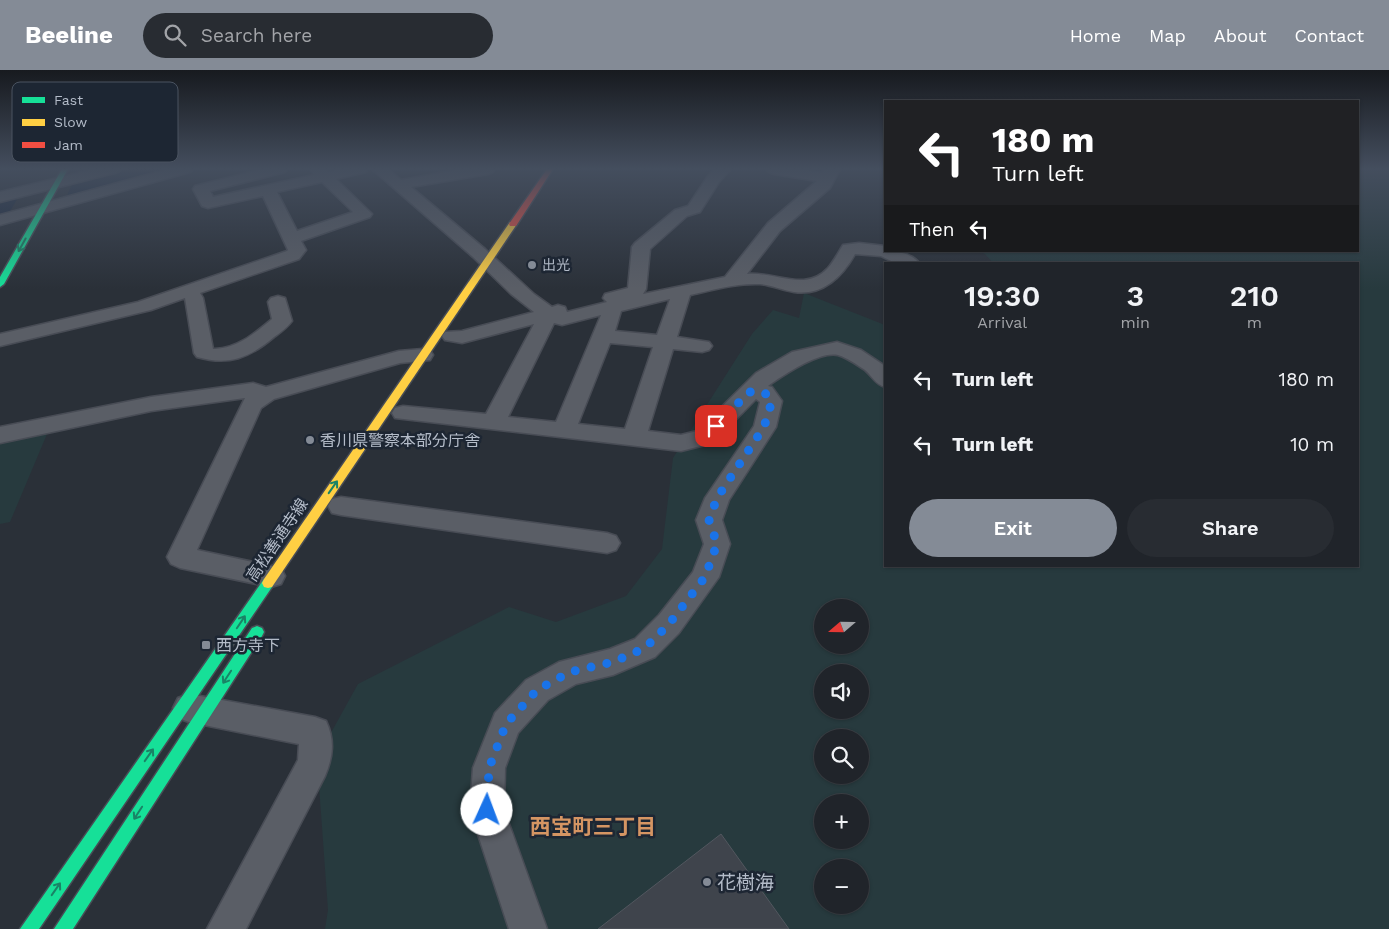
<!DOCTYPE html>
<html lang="en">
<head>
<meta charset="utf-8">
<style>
	body { margin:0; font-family:"Work Sans","Noto Sans JP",sans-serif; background:#282c32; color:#f1f3f6; height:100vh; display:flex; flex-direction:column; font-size:19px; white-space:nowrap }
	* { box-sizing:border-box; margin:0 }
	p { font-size:16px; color:#a2a4a8 }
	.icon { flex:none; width:28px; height:28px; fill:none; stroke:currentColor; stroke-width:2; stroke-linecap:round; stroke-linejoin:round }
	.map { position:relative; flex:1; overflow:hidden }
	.sheet { position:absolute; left:884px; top:192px; width:475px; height:305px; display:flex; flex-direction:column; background:#20242a; border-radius:0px; box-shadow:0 1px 4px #0004,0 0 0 1px #3d4147 }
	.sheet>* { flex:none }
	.guide { position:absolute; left:884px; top:30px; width:475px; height:152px; border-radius:0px; box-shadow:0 1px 4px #0004,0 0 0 1px #3d4147; background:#202124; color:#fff; overflow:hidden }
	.needle { width:32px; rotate:250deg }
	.tools { position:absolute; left:814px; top:529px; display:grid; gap:10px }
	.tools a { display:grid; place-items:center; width:55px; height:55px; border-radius:50%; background:#20242a; box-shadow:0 1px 4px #0004,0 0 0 1px #3d4147; font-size:25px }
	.pin { position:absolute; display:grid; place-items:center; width:42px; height:42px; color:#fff; margin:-21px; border-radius:10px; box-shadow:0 2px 8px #0006 }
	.me { position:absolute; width:55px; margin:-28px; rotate:2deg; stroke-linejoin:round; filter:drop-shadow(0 0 4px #0008) }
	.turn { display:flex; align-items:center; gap:18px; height:105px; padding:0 25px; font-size:22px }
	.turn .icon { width:65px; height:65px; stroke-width:2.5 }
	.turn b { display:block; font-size:35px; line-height:42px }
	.then { display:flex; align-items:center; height:48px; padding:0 25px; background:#0003; gap:10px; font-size:19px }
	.eta { display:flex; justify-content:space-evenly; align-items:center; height:85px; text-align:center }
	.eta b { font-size:30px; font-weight:600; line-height:35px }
	.action { display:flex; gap:10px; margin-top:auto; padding:10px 25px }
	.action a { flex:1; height:58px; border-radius:30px; background:#848b96; color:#fff; font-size:20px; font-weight:600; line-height:58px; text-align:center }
	.action a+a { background:#282c32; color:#f1f3f6 }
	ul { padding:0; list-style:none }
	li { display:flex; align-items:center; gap:15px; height:65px; padding:0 25px }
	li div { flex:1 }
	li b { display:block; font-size:19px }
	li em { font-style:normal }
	header { display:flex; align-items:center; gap:30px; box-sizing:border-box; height:70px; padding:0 25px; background:#848b96; color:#fff }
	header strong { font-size:24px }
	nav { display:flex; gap:28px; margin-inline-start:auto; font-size:18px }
	.search { width:350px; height:45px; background:#282c32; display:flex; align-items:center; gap:12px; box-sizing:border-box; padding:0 18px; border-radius:28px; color:#a2a4a8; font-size:19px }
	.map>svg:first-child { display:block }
</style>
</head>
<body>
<header>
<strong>Beeline</strong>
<div class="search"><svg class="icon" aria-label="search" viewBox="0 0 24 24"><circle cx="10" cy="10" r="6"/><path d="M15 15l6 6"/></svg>Search here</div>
<nav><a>Home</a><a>Map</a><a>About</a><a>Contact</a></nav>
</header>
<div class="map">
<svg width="1389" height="859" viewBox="0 0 1389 859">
	<rect width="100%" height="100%" fill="#2a3038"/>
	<path fill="#273a3e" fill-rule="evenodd" d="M1358 99H1389V859H325L328 840 317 688 358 614 509 537 556 552 626 526 662 479 673 388 752 264 773 240 799 248 804 223 885 255V496H1358V194H994L985 184 978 181H1358ZM822 538H860V575H822ZM822 602H860V640H822ZM822 668H860V705H822ZM822 732H860V770H822ZM822 798H860V835H822Z
		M50 357 10 452 0 454V367Z"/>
	<path fill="#19273c" d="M129 99H175L0 146V130Z"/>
	<path fill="#2a3038" d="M73 112 65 130 8 145 20 124Z"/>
	<path fill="#3f444c" stroke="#52575f" d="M721 764 789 859H598Z"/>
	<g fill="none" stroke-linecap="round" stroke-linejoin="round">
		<defs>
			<path id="street" d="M95 99H121L118 102 0 132V122Z
				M169 99H193L190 102 0 155V145Z
				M263 99H288L285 102 210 121 213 127 314 105 310 99H326L329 102 341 99H368L366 102 336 109 372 144 370 147 301 171 306 180 299 189 200 223 203 228 213 279H215C238 278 255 263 272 249L268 232 271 228 278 226 285 228 292 251C287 258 281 262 274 267 249 288 229 296 197 287L194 283 185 228 151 240 0 276V264L138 232 287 181 288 180 263 126 208 138 202 136 193 119 195 116ZM322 112 353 142 297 161 277 122Z
				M372 99H388L401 110 463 99H495L493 102 488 104 411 117 485 179 534 224 552 237 558 235 565 237 567 242 607 232 603 228 605 224 628 218 632 177 635 173 675 140 688 136 708 106 715 99H731L719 112 700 142 687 146 650 179 646 219 643 224 725 207 768 153 817 111 774 104 769 102 767 99H799L822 103 825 99H840L830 118 780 161 747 204C775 201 805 223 828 198 834 191 838 183 843 175L859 173 885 176V181C897 181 912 183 920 194H897L881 186 855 184C842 207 823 226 794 222 782 220 771 215 760 214 737 213 712 220 690 225L677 267 709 272 712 276 709 280 702 282 673 279 648 361 681 365 697 361 756 303 792 282 837 272 861 280 885 296V317C875 314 873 307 865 300 857 295 848 288 838 285 820 281 787 303 772 313L768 316 772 317 782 331 776 357 729 430 722 450 730 474 719 507 679 563 655 587 613 605 576 614 548 630 518 663 505 698 504 740 547 859H509L470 740 473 698 495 643 526 610 559 592 610 579 635 569 659 545 693 502 704 474 696 450 705 428 754 356 760 332 756 329 713 373 681 381 395 348 392 343 395 338 403 336 486 344 534 254 462 273 445 270 442 266 445 262 462 261 534 242 511 224 473 187ZM670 229 657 265 615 261 621 241ZM601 245 556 352 508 347 554 253 562 255ZM610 273 653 277 625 359 578 354Z
				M423 279 430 280 433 285 430 290 400 293 274 329 261 338 197 480 281 498 285 506 281 514 271 517 180 498 171 494 167 487 245 328 151 341 0 373V357L151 327 253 313 266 317 399 281Z
				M341 427 607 463 616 466 620 473 616 480 607 483 341 445 332 443 328 436 332 429Z
				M189 624 315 647 326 651C335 670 333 687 325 706L246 859H207L298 690 299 674 189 652 178 648 173 638 178 628Z"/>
			<path id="fast" d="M62 99H68L4 214 0 217V207Z
				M268 508 272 509 274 513 272 517 39 859H20L264 509Z
				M257 556 262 558 264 562 262 566 73 859H54L252 558Z"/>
			<path id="slow" d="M510 152 517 154 272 517 268 518 264 517 262 513 264 509Z"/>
			<path id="jam" d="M547 99H553L516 156H510L509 154Z"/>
		</defs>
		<use href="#street" stroke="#484c55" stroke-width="3"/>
		<use href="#fast" stroke="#484c55" stroke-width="3"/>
		<use href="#slow" stroke="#484c55" stroke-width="3"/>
		<use href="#jam" stroke="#484c55" stroke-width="3"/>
		<use href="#street" fill="#5a5e66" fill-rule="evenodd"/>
		<use href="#fast" fill="#16e098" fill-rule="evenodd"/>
		<use href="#slow" fill="#ffcf43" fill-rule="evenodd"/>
		<use href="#jam" fill="#f24e42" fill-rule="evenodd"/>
	</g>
	<defs><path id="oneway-shaft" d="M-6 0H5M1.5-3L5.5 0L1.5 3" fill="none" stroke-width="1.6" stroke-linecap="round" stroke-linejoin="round" transform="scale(1.25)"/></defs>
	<g stroke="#1a8366">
		<use href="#oneway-shaft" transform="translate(22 175) rotate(119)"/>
		<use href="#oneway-shaft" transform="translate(333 417) rotate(-55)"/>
		<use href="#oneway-shaft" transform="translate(241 552) rotate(-56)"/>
		<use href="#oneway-shaft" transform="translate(227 607) rotate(123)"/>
		<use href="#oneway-shaft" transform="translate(149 685) rotate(-55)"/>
		<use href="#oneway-shaft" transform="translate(138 743) rotate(123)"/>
		<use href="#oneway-shaft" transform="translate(56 819) rotate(-55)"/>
	</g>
	<linearGradient id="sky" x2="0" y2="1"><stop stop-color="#171a1f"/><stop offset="0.45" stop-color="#444e5e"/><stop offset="1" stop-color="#444e5e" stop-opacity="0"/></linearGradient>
	<rect width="1389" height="219" fill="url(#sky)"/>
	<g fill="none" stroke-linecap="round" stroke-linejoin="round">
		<path stroke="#1a73e8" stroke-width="9" stroke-dasharray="0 16.2" d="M487 740 489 698 506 654 537 620 570 602 613 592 645 578 669 554 705 507 717 474 709 450 717 428 764 357 772 331 764 322H749L716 356"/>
	</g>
	<g fill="#848b96" stroke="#1d2633" stroke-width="2">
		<circle cx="532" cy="195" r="5"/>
		<circle cx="310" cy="370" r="5"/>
		<rect x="201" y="570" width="10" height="10" rx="2.5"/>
		<circle cx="707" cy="812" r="5"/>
	</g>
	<g text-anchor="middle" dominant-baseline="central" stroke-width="5" stroke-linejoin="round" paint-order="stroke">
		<g font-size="14" fill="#b4bcc9" stroke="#1d2633" text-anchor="start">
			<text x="542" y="195">出光</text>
		</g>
		<g font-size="16" fill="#b4bcc9" stroke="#1d2633" text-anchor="start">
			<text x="320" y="370">香川県警察本部分庁舎</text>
			<text x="216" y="575">西方寺下</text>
		</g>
		<g font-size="16" fill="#b4bcc9" stroke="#1d2633">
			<text transform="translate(277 470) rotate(-56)">高松善通寺線</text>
		</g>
		<g font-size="19" fill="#b4bcc9" stroke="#1d2633" text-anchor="start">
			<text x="717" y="812">花樹海</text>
		</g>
		<g font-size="21" font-weight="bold" fill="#d59563" stroke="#1d2633">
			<text x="593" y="756">西宝町三丁目</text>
		</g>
	</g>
	<rect x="12" y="12" width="166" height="80" rx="8" fill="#1d2633" stroke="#4a5360" stroke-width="1"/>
	<rect x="22" y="27" width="23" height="6" fill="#16e098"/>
	<rect x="22" y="49" width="23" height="7" fill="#ffcf43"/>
	<rect x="22" y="72" width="23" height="6" fill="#f24e42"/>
	<g font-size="14" fill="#b4bcc9">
		<text x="54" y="35">Fast</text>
		<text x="54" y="57">Slow</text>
		<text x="54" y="80">Jam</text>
	</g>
</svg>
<div class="tools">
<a><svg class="needle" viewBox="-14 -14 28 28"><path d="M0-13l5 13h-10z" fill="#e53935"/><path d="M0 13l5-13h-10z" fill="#a2a4a8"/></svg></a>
<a><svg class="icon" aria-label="sound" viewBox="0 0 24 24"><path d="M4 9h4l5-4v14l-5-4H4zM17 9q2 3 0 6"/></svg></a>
<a><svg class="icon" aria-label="search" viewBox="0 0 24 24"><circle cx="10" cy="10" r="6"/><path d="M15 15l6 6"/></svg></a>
<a>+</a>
<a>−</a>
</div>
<div class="pin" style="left:716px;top:356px;background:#d93025"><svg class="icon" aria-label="arrive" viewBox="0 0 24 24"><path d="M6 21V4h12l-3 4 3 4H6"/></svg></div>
<svg class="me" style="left:487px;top:740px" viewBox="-20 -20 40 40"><circle r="19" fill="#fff"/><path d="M0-13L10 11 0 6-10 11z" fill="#1a73e8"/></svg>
<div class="guide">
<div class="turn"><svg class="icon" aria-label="left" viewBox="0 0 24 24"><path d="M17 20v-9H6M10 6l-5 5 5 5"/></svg><div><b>180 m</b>Turn left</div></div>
<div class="then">Then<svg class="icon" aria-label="left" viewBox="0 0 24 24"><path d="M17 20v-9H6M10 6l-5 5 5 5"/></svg></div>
</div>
<section class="sheet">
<div class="eta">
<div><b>19:30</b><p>Arrival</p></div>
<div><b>3</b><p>min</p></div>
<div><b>210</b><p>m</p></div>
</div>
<ul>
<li><svg class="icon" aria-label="left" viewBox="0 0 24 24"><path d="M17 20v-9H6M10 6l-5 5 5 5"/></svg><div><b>Turn left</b></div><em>180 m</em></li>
<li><svg class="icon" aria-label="left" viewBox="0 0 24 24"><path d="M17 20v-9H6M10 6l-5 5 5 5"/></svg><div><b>Turn left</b></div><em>10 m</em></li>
</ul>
<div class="action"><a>Exit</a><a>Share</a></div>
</section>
</div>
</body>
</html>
